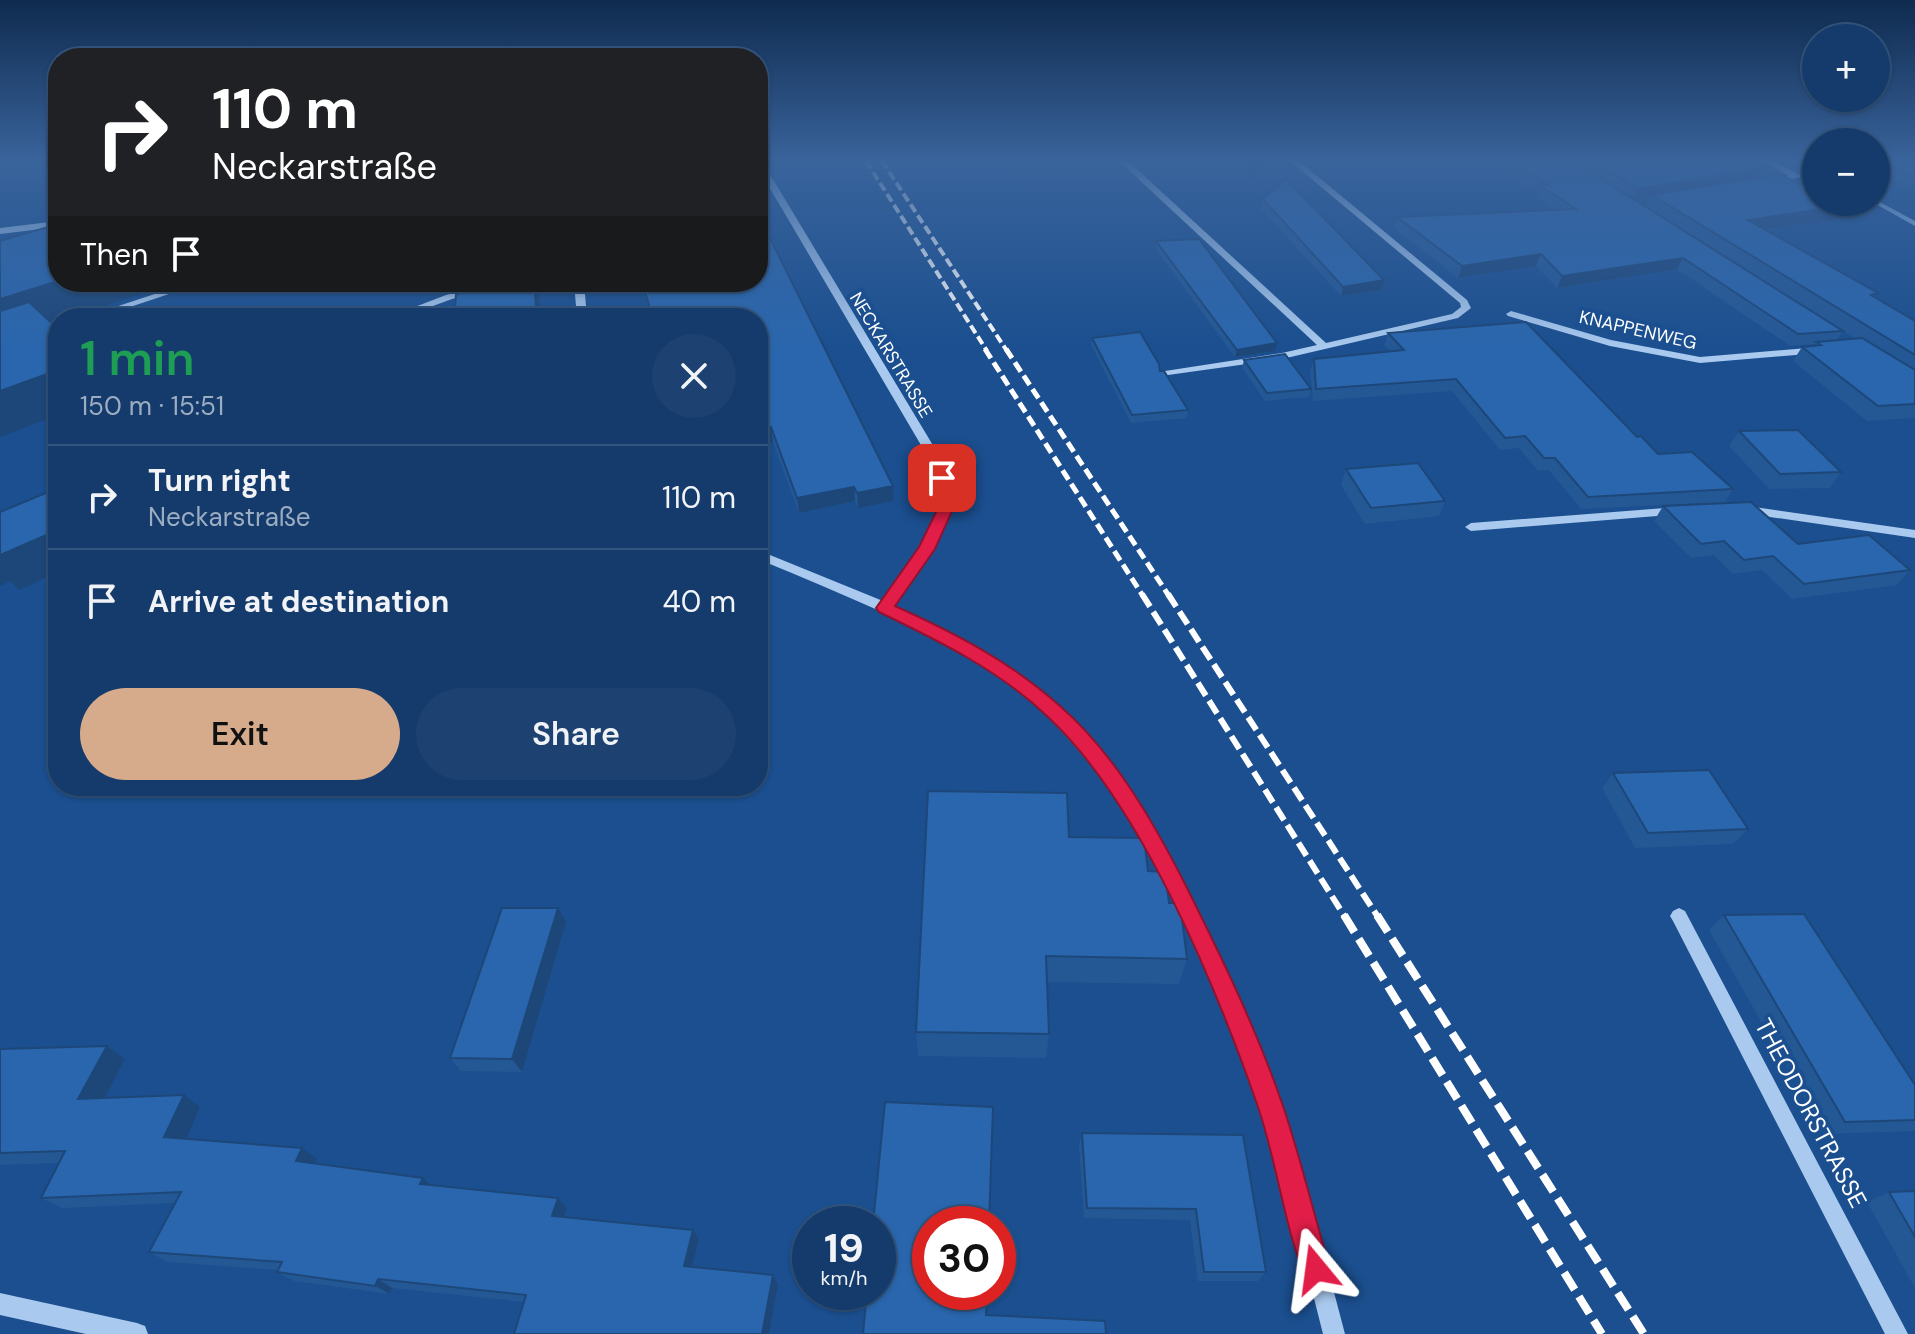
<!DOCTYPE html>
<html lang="en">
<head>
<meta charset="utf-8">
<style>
	body { margin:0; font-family:"DM Sans",sans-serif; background:#1d4271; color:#f1f3f6; height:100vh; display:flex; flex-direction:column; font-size:30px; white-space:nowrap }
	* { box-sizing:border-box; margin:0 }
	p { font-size:26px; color:#9dadc1 }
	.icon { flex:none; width:44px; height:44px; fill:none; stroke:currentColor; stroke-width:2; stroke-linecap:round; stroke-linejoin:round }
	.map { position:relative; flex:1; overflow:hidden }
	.panel { position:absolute; left:48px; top:308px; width:720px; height:488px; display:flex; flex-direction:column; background:#143b6b; border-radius:32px; box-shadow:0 2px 6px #0004,0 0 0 2px #33557e }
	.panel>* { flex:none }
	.banner { position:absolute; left:48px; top:48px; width:720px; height:244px; border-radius:32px; box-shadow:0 2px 6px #0004,0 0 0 2px #33557e; background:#202124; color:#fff; overflow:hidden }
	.buttons { position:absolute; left:1802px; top:24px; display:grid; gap:16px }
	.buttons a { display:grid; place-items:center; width:88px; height:88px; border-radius:50%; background:#143b6b; box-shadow:0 2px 6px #0004,0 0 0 2px #33557e; font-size:40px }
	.speed { position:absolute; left:792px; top:1206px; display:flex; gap:16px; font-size:40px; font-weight:700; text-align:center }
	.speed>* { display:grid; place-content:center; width:104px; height:104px; border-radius:50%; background:#143b6b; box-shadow:0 2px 6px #0004,0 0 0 2px #33557e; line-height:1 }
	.speed small { font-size:20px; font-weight:400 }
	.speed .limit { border:12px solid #d22; background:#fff; color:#111 }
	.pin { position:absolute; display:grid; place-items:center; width:68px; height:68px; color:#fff; margin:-34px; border-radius:16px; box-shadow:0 4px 12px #0006 }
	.me { position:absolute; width:88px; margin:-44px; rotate:344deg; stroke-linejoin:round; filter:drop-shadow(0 0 6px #0008) }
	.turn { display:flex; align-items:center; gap:28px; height:168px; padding:0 32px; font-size:36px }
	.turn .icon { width:104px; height:104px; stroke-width:2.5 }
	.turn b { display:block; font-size:56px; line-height:68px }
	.then { display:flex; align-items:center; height:76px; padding:0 32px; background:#0003; gap:16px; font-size:30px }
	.round { display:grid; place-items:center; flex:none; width:84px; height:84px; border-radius:42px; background:#1d4271 }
	.headline { display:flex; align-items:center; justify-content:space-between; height:136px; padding:0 32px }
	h1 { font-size:48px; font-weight:600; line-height:60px; color:#1e9e55 }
	.button { display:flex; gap:16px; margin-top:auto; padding:16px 32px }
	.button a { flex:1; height:92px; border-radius:48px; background:#d6ab8b; color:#111; font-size:32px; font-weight:600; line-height:92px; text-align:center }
	.button a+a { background:#1d4271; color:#f1f3f6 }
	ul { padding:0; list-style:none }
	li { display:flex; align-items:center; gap:24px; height:104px; padding:0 32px; border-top:2px solid #33557e }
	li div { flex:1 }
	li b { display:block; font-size:30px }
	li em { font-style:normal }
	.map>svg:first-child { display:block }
</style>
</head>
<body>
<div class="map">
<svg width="1915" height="1334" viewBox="0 0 1915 1334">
	<rect width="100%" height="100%" fill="#1b4f8f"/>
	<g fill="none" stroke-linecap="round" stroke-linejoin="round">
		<path fill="#9cc4f0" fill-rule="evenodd" d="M1799 161H1808L1816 165V170Z
			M1876 200 1915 221V226L1874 203 1872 202H1876Z"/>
		<path fill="#a9c9ee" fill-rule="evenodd" d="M758 161H762L940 457 956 500 933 549 894 605C963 637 1015 667 1070 721 1079 729 1086 739 1093 749 1115 776 1135 803 1153 832 1247 986 1300 1161 1345 1334H1323C1269 1118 1184 811 997 673 962 647 920 629 880 611 840 593 799 576 758 559V550L883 601 921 548 944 500 928 457 758 168Z
			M1119 161H1128L1326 343 1452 314 1461 307 1460 303 1290 161H1299L1467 300 1471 308 1458 318 1282 359 1161 376V372L1165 371 1282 353 1317 345Z
			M1763 161H1774L1798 174 1808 176 1767 183V179L1789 176Z
			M58 221V227L0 234V228Z
			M191 282H205L97 318H82Z
			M498 282H514L452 299 400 318H386L446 295Z
			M574 282H584L587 318H577Z
			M1511 311 1611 340 1700 357 1819 347 1824 350 1819 353 1700 363 1610 346 1508 316 1506 314Z
			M1747 506 1915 530V538L1743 513 1741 510 1743 507Z
			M1678 507 1682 508 1684 511 1682 514 1471 531 1465 527 1471 523Z
			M1679 908 1685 911 1908 1334H1885L1673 921 1670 916 1673 911Z
			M0 1293 137 1323 145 1326 148 1334H86L0 1315Z"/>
		<path stroke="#fff" stroke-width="4" stroke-dasharray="9 4" stroke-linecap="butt" d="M866 161 987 351
			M882 161 1007 351"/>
		<path stroke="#fff" stroke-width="5" stroke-dasharray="11 5" stroke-linecap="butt" d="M985 349 1143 596
			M1006 349 1169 596"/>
		<path stroke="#fff" stroke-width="6" stroke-dasharray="15 6" stroke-linecap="butt" d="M1142 594 1345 917
			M1168 594 1378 917"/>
		<path stroke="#fff" stroke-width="8" stroke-dasharray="20 8" stroke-linecap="butt" d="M1344 915 1602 1334
			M1377 915 1644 1334"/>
	</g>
	<path fill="#245895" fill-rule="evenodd" d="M1214 161H1265L1246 182 1228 162 1216 164Z
		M1750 161 1757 177 1843 206 1835 220 1766 230 1915 321V418L1867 421 1793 361 1802 347 1814 346 1815 344 1790 346 1677 269 1557 288 1536 266 1458 278 1394 228 1397 217 1556 210 1536 197 1538 193 1488 162ZM1651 197 1646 207 1634 199ZM1843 331 1855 339 1836 341Z
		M1876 161H1915V190L1876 172Z
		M1263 199 1384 280 1381 290 1341 296 1261 209Z
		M1156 241 1277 343 1275 351 1235 357 1155 248Z
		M641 282H758L893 486 894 501 858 508 855 501 799 513 773 442 758 445V318H652Z
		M1388 333 1637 437 1658 454 1733 489 1725 502 1581 509 1549 470 1538 471 1519 448 1500 450 1452 391 1313 401 1310 371 1314 359 1391 352 1384 345Z
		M1092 338 1160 371 1188 410 1187 418 1131 423 1091 345Z
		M1244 360 1311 389 1309 397 1265 401 1242 368Z
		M1739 431 1841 472 1830 488 1769 489 1729 446Z
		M1346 469 1445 501 1439 516 1365 524 1341 485Z
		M1663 506 1798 544 1910 570 1897 585 1792 599 1762 570 1733 574 1714 555 1691 558 1654 521Z
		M1613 773 1748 829 1733 844 1635 848 1602 788Z
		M1069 837 1148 871 1169 903 1187 959 1179 984 1047 982 1049 1034 1046 1058 918 1056 916 1032Z
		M1724 915 1915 1085V1131L1825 1134 1709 930Z
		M566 922 522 1072 461 1071 450 1058Z
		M107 1046 125 1059 105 1098 200 1107 186 1139 317 1159 315 1164 431 1185 558 1198 567 1208 564 1217 693 1230 699 1239 692 1267 773 1275 778 1284 523 1302 392 1288 390 1294 294 1281 277 1272 278 1270 168 1262 149 1252 175 1203 62 1208 41 1198 58 1163 0 1165V1049Z
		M1082 1133 1243 1135 1266 1272 1258 1281H1198L1190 1220 1084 1218 1079 1145Z
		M1915 1191V1288L1867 1202 1889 1192Z"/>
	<path fill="#1d4779" d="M1252 161H1265L1246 182 1250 164Z
		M1762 168 1756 179 1632 200 1637 189Z
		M1843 206 1835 220 1740 233 1748 220Z
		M1541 254 1536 266 1458 278 1462 266Z
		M1683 258 1677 269 1557 288 1562 276Z
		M1384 280 1381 290 1341 296 1343 287Z
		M58 281V282H176L69 318H58V322L0 341V299Z
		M534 283 539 297 540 318H537Z
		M1277 343 1275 351 1235 357 1237 350Z
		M58 370V415L0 437V391Z
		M771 427 773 442 758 445V430Z
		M893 486 894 501 858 508 857 493Z
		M854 487 855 501 799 513 797 498Z
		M58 530V572L19 590 11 581 0 586V555Z
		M558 908 566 922 522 1072 512 1059Z
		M107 1046 125 1059 98 1111 78 1099Z
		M184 1095 200 1107 182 1149 164 1137Z
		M302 1148 317 1159 311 1172 296 1161Z
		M423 1178 435 1189 420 1184Z
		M558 1198 567 1208 561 1226 552 1216Z
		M693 1230 699 1239 690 1275 684 1266Z
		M773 1275 778 1284 769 1334H762Z
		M378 1279 392 1288 390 1294 375 1286Z"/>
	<path fill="#2a66ad" stroke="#1d4779" stroke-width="2" d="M1509 161H1573L1843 331 1798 334 1683 258 1562 276 1541 254 1462 266 1397 217 1576 209 1541 186 1548 185Z
		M1593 161H1750L1762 168 1637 189Z
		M1879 161H1915V178Z
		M1779 174 1816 192V202H1835L1843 206 1748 220 1878 293 1871 295 1915 321V355L1652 195Z
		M1286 179 1384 280 1343 287 1263 199Z
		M758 214 893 486 857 493 854 487 797 498 771 427 758 430V318H653L642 282H758Z
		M58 224V281L0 299V241Z
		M1199 239 1277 343 1237 350 1156 241Z
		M534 283 537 318H399L455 310 456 294Z
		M29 302 58 329V370L0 391V311Z
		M1526 322 1637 437 1641 436 1658 454 1692 452 1733 489 1588 497 1555 458H1544L1525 436 1505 438 1456 379 1316 389 1314 359 1404 350 1388 333Z
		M1140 332 1159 364 1160 371H1164L1188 410 1132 415 1092 338Z
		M1862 338 1915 370V404L1878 406 1802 347 1821 345 1816 342Z
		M1285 354 1311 389 1267 393 1244 360Z
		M1798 430 1841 472 1780 474 1739 431Z
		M1418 463 1445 501 1371 508 1346 469Z
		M58 488V530L0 555V512Z
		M1751 502 1798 544 1869 535 1910 570 1804 584 1773 556 1744 560 1724 541 1701 544 1663 506Z
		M1709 770 1748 829 1648 833 1613 773Z
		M928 791 1067 793 1069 837 1144 838 1148 871 1165 872 1169 903H1180L1187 959 1046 956 1049 1034 916 1032Z
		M502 908H558L512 1059 450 1058Z
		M1804 914 1915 1085V1120L1845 1122 1724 915Z
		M107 1046 78 1099 184 1095 164 1137 302 1148 296 1161 423 1178 420 1184 558 1198 552 1216 693 1230 684 1266 773 1275 762 1334H514L526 1295 378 1279 375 1286 277 1272 282 1262 149 1252 181 1192 41 1198 65 1151 0 1153V1049Z
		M885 1102 993 1107 989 1224H930V1292H987L986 1315 1105 1321 1106 1334H863L867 1292H878V1224H873Z
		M1082 1133 1243 1135 1266 1272H1204L1196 1209 1087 1208Z
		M1915 1191V1237L1889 1192Z"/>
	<linearGradient id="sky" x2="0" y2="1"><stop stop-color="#0f2b4f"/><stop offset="0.46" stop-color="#39639b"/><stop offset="1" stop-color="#39639b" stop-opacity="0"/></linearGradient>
	<rect width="1915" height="348" fill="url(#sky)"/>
	<path fill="#e11d48" stroke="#92132f" stroke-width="2" d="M942 474 949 478 957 500 935 549 895 606C955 633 1011 662 1060 706 1114 753 1153 821 1185 884 1221 956 1257 1030 1283 1106 1301 1159 1314 1215 1330 1269L1326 1279 1316 1283 1306 1279C1283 1223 1277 1161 1257 1104 1215 984 1141 804 1048 717 999 670 939 641 879 612L876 608 919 547 942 500 934 478Z"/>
	<g text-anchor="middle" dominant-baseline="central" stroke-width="8" stroke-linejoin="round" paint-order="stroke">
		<g font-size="18" fill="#fff" stroke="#1b4f8f">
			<text transform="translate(1638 330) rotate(13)">KNAPPENWEG</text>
			<text transform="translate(891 355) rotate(59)">NECKARSTRASSE</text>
		</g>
		<g font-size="24" fill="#fff" stroke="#1b4f8f">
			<text transform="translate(1811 1113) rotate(62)">THEODORSTRASSE</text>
		</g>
	</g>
</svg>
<div class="buttons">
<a>+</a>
<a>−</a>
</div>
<div class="speed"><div>19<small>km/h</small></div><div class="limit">30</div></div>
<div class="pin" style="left:942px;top:478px;background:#d93025"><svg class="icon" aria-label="arrive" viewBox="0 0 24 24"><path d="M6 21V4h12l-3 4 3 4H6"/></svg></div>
<svg class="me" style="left:1316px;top:1269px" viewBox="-20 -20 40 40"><path d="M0-17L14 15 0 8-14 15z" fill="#e11d48" stroke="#fff" stroke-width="4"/></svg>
<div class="banner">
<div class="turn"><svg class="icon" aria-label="right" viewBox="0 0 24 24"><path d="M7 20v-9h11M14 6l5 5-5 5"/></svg><div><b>110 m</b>Neckarstraße</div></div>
<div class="then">Then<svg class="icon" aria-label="arrive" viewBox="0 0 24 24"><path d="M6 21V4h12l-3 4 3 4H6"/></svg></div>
</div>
<section class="panel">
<div class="headline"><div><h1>1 min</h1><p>150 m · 15:51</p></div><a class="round"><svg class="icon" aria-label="close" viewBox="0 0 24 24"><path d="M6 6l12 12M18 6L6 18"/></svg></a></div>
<ul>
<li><svg class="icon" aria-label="right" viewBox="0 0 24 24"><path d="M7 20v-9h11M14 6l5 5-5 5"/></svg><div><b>Turn right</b><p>Neckarstraße</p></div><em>110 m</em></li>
<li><svg class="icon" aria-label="arrive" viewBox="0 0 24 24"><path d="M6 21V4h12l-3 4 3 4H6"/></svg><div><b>Arrive at destination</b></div><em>40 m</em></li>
</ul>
<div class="button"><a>Exit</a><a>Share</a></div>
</section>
</div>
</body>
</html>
